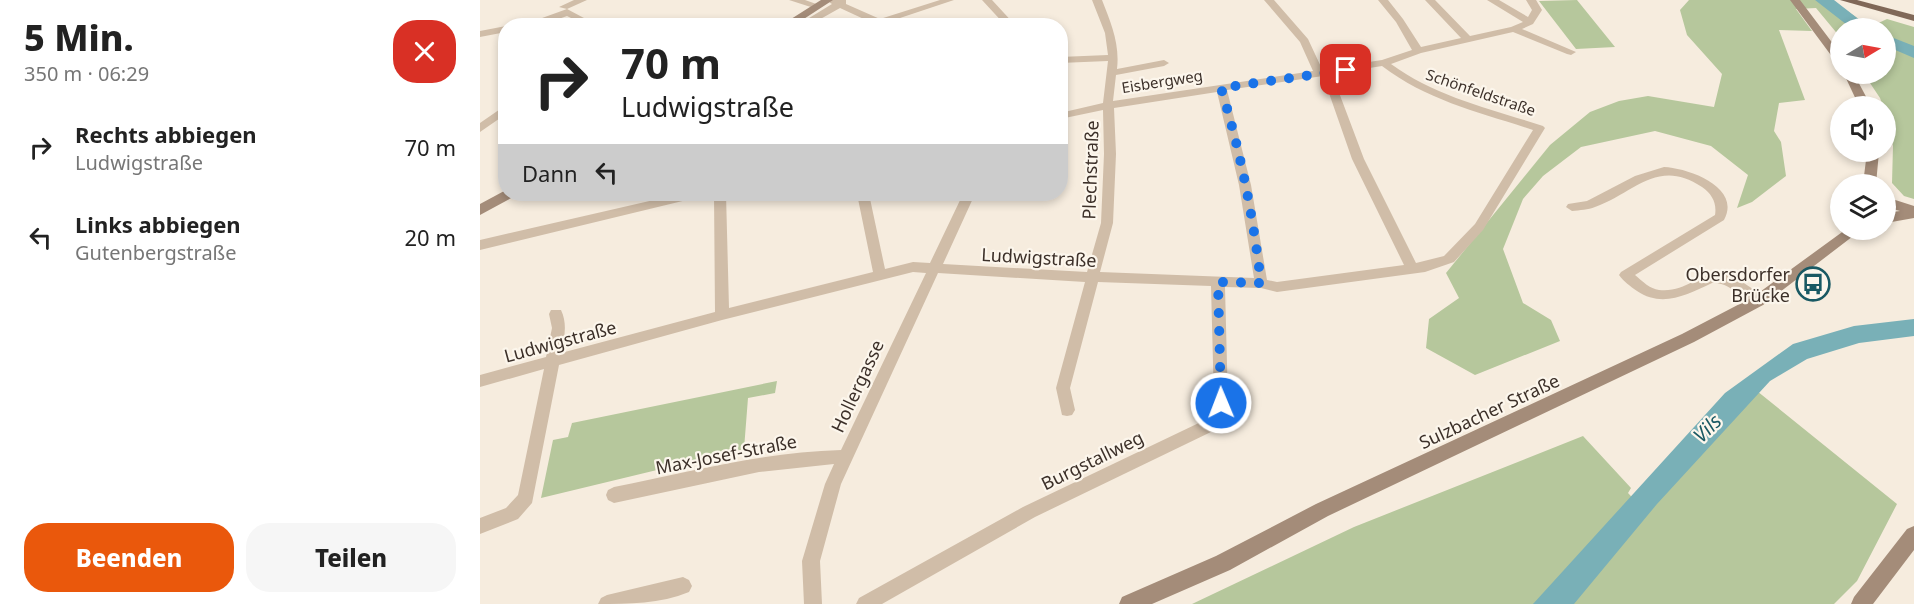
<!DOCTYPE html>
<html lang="de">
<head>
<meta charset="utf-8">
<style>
	body { margin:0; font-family:"Noto Sans",sans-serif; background:#f6f6f6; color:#222; height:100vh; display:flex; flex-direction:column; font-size:22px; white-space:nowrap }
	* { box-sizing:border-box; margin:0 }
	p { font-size:20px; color:#767676 }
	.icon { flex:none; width:33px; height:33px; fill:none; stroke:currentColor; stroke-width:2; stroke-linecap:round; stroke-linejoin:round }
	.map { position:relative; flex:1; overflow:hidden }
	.side { display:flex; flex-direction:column; background:#fff; width:480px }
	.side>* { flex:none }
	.guide { position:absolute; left:18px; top:18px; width:570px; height:183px; border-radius:24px; box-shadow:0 3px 9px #0003; background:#fff; color:#222; overflow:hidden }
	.needle { width:39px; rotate:80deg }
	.fabs { position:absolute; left:1350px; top:18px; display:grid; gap:12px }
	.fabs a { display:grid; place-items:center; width:66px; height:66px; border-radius:50%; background:#fff; box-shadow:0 3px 9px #0003; font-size:30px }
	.pin { position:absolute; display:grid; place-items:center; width:51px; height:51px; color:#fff; margin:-26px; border-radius:12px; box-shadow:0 3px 9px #0006 }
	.me { position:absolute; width:66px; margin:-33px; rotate:359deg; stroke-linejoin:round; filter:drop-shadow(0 0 4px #0008) }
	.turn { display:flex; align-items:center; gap:21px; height:126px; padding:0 24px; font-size:27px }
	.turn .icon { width:78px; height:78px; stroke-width:2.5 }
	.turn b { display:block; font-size:42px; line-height:51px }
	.then { display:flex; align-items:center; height:57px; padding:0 24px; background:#0003; gap:12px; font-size:22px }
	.round { display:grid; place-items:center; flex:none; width:63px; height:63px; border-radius:24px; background:#f6f6f6 }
	.head { display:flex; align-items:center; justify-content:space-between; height:102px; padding:0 24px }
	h1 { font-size:36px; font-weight:800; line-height:45px }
	.button { display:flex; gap:12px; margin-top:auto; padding:12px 24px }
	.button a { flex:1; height:69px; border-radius:24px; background:#ea580c; color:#fff; font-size:24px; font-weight:800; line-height:69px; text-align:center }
	.button a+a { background:#f6f6f6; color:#222 }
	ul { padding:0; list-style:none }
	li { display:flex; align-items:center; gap:18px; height:90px; padding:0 24px }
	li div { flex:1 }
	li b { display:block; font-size:22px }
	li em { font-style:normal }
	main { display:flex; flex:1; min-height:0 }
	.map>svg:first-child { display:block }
</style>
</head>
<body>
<main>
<section class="side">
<div class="head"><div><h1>5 Min.</h1><p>350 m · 06:29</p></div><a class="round" style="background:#d93025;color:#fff"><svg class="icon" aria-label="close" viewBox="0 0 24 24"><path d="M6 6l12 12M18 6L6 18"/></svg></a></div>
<ul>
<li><svg class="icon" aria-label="right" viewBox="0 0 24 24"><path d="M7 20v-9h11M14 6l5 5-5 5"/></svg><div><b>Rechts abbiegen</b><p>Ludwigstraße</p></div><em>70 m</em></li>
<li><svg class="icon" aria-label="left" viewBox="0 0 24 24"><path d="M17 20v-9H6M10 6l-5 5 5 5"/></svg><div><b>Links abbiegen</b><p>Gutenbergstraße</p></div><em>20 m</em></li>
</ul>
<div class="button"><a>Beenden</a><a>Teilen</a></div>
</section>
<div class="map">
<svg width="1434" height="604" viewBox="0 0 1434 604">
	<rect width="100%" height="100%" fill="#f6ecde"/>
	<path fill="#b6c79c" d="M1097 0 1135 47 1096 49 1059 1Z
		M1209 0H1339L1363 8 1390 27 1407 19 1434 27V199L1424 196 1412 183 1413 146 1406 117V106H1403L1400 98 1384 74H1406V28H1360V37L1336 8 1316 9 1332 31 1299 30 1325 100 1299 103 1294 131 1301 142 1306 176 1272 202 1257 208 1268 175 1231 146 1175 131 1101 147 1063 176 1043 199 1023 249 1043 303 1071 320 1080 341 995 375 946 348 949 319 979 298 966 273 1070 145 1110 112 1139 101 1168 96 1234 107 1242 74 1207 35 1200 10Z
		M297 381 295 393 268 398 264 449 61 498 73 440 88 437 92 423Z
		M1272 387 1417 504 1377 581 1354 604H712L874 527 1103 436 1151 488 1148 493 1165 511Z"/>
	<path fill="#79b0b7" d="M1434 319V336L1379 343 1327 359 1290 381 1177 504 1094 604H1053L1245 393 1313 344 1374 326Z"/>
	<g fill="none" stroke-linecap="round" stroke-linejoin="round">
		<path fill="#79b0b7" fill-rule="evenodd" d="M1335 0H1354L1390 28H1371Z
			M1406 35 1434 46V58L1406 46Z"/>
		<path fill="#d0bda8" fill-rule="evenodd" d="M94 0H107L87 9 79 7Z
			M309 0H325L342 6 337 9Z
			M346 0H366V4L400 19 460 0H474L408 22 412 26H399L360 8 328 26H316L352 4Z
			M502 0H512L536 26H526Z
			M612 0H622C631 23 640 44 637 69L684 60 689 63 684 66 636 75 633 101 833 71 820 42 784 0H794L828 39 842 69 902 60 932 50 916 22 898 0H908L923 19 941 47 981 38 945 0H955L990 36 1031 27 1043 22 1007 0H1019L1048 17 1052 10 1046 0H1056L1062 10 1053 24 1042 29 1096 52 1091 55 1087 54 1033 32 941 53 911 64C956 97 1011 109 1063 126L1065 128 1003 230 974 262 945 272 797 292 781 288 745 287 748 403 733 431 555 517 402 604H376L379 598 543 507 723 421 734 402 731 286 618 282 590 388 595 410 592 415 587 416 582 415 576 388 605 282 458 273 361 484 340 561 342 604H324L322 561 345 484 354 464 279 472 134 503 128 500 126 495 128 490 134 487C209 472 284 452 361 450L446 273 433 272 242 320 79 365 52 503 38 519 0 534V518L26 508 38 495 64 369 0 387V375L66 357 72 328 69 314 71 310H81C88 325 84 338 81 353L235 312 234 194H246L249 308 393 272 377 194H389L405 269 433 262 450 263 483 194H495L463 264 607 272 621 223 624 154 623 110 580 119V113L623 103 628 61 580 63V57L628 55 625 33ZM902 66C948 101 999 112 1053 130L995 224 964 256 936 263 884 159 852 74ZM843 76 872 159 924 265 797 282 787 280 771 185 747 90ZM737 92 759 185 774 278 620 272 633 223 636 154 634 108Z
			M87 9 119 26H107L87 16 59 26H40Z
			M26 26V32L0 37V31Z
			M26 105V114L0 132V123Z
			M1184 167C1208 168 1262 187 1244 220L1155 275C1162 281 1170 289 1179 290 1213 294 1227 258 1264 283 1271 288 1280 293 1285 301L1283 305C1267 309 1254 281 1232 283 1207 295 1182 308 1157 291 1150 286 1144 282 1139 275L1141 272 1235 215C1237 203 1232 194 1222 187 1178 157 1154 193 1115 207 1108 210 1100 210 1092 211L1086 207 1088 204 1107 201 1155 176Z
			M200 194H221L215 198 0 250V240Z
			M203 577 209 580 212 586 209 592C180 604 149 604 118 604L121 598 127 595Z"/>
		<path fill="#a48c79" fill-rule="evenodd" d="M341 0H353L313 26H300Z
			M1310 0H1320L1360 53V63L1356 62Z
			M1364 74H1374L1391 106H1379Z
			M1387 152H1399L1396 184H1383Z
			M26 190V194H34L33 197 0 215V204Z
			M1406 197 1434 206V218L1406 223V213L1420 211 1406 207Z
			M1365 230H1381L1283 305 1214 342 848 516 750 570 672 604H639L642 597 736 556 836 504 1202 334 1273 297Z
			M1434 526V550L1393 604H1371L1374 597 1427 529Z"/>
		<path fill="#806858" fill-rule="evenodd" d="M1360 0H1377L1434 15V21Z"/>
	</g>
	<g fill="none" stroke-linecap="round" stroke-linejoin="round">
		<path stroke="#1a73e8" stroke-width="10" stroke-dasharray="0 18" d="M741 403 738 282 781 283C773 216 761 153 741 88L866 70"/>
	</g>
	<defs>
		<symbol id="bus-ring" viewBox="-11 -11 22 22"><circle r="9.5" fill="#fcf6ec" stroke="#195963" stroke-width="1.5"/><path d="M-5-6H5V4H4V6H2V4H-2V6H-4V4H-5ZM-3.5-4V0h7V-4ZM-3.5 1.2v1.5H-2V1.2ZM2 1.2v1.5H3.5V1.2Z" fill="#195963"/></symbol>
	</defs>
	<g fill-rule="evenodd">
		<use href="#bus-ring" x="1314" y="265" width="38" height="38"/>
	</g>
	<g text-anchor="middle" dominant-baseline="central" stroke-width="4.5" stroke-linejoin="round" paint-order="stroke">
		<g font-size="15" fill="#3c3029" stroke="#fcf6ec">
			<text transform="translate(682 81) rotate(-9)">Eisbergweg</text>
			<text transform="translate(1001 92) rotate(19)">Schönfeldstraße</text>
		</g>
		<g font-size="18" fill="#3c3029" stroke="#fcf6ec">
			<text transform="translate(610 170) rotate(-88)">Plechstraße</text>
			<text transform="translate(559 257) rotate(3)">Ludwigstraße</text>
			<text transform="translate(80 341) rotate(-15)">Ludwigstraße</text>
			<text transform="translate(377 386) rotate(-65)">Hollergasse</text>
			<text transform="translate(1009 411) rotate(-25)">Sulzbacher Straße</text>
			<text transform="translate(246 454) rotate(-11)">Max-Josef-Straße</text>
			<text transform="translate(612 460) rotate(-26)">Burgstallweg</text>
		</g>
		<g font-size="18" fill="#3c3029" stroke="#fcf6ec" text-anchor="end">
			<text x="1310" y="274">Obersdorfer<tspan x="1310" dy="21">Brücke</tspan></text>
		</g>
		<g font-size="20" font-style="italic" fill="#195963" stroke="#fcf6ec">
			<text transform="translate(1227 428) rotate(-45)">Vils</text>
		</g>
	</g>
</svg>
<div class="fabs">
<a><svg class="needle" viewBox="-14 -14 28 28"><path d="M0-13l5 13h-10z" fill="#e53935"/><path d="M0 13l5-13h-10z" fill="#767676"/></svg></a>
<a><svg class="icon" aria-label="sound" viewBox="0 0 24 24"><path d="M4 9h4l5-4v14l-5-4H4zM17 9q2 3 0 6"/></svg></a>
<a><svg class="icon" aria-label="layers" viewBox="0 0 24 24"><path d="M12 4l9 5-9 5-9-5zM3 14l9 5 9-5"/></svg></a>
</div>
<div class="pin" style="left:866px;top:70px;background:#d93025"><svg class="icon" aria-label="arrive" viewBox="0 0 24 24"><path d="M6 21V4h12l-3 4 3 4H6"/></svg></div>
<svg class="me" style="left:741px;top:403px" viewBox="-20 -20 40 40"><circle r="17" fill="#1a73e8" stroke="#fff" stroke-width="3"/><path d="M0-11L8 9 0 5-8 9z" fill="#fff"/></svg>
<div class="guide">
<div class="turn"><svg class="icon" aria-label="right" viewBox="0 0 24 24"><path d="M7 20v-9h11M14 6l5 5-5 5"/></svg><div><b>70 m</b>Ludwigstraße</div></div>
<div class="then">Dann<svg class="icon" aria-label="left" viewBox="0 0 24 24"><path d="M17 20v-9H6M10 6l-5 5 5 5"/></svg></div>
</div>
</div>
</main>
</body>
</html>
